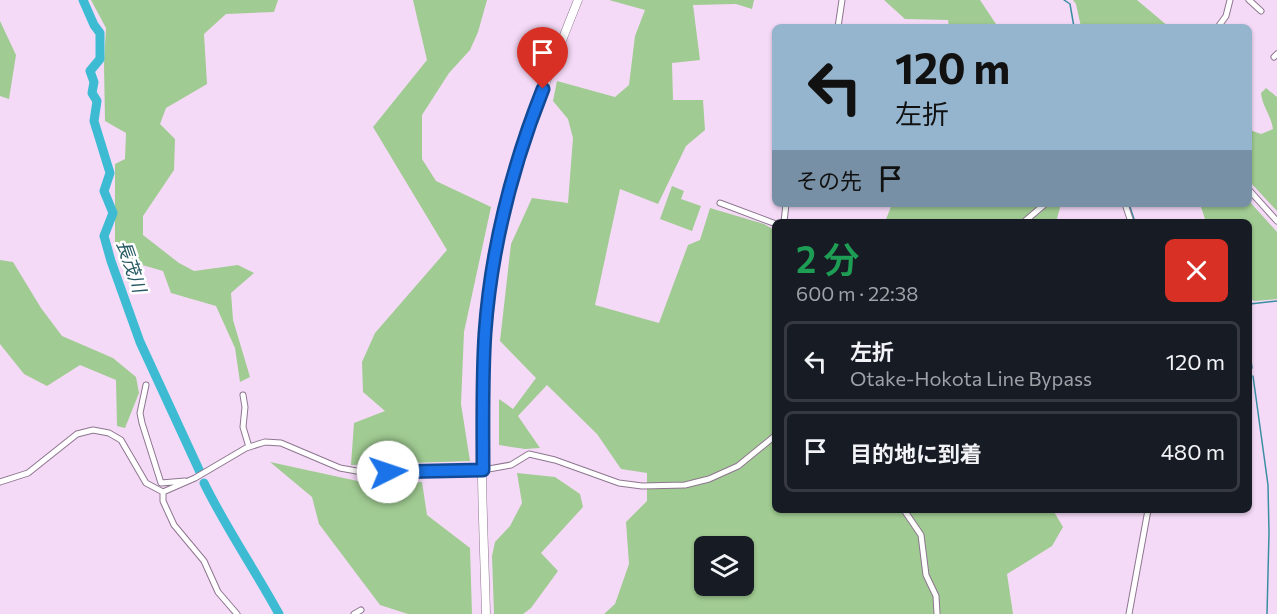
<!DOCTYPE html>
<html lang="ja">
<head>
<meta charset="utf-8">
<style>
	body { margin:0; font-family:Commissioner,"Noto Sans JP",sans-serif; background:#20242c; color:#f1f3f6; height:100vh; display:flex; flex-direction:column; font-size:22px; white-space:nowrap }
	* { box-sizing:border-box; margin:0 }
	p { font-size:20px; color:#9ea1a6 }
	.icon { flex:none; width:33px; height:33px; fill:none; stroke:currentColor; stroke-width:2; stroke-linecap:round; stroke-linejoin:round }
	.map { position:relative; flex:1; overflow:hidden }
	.panel { position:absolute; left:772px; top:219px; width:480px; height:294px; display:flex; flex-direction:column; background:#171b24; border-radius:9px; box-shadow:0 2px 4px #0004 }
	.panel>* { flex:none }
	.top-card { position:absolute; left:772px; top:24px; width:480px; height:183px; border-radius:9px; box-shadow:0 2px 4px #0004; background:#95b5cf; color:#111; overflow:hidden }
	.buttons { position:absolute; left:694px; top:536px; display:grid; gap:12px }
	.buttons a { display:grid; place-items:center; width:60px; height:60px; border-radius:9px; background:#171b24; box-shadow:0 2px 4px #0004; font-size:30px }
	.pin { position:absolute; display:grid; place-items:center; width:51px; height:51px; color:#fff; margin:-62px -26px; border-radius:50% 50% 50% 0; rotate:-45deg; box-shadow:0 0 6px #0007 }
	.pin .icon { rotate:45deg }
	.me { position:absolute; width:66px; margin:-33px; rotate:86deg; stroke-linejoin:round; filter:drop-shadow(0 0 4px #0008) }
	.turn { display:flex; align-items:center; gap:21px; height:126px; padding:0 24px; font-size:27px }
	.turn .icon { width:78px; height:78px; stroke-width:2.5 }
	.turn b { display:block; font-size:42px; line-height:51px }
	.then { display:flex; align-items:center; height:57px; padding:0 24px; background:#0003; gap:12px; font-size:22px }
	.round { display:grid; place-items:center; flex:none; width:63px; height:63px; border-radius:9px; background:#20242c }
	.summary { display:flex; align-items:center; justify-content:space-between; height:102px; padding:0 24px }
	h1 { font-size:36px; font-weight:600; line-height:45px; color:#1e9e55 }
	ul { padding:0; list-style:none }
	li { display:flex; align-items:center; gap:18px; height:81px; margin:0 12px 9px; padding:0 12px; border:3px solid #363941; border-radius:9px }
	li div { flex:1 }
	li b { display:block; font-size:22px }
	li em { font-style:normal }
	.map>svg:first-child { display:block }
</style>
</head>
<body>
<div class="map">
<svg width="1277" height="614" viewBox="0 0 1277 614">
	<rect width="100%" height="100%" fill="#f5daf7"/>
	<path fill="#a0cb92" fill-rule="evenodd" d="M91 0H278L274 12 226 14 204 34 207 84 166 108 160 124 175 139 174 170 143 216V235L179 263 194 271 238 265 254 273 231 293 233 320 250 377 240 382 235 348 216 306 171 293 163 271 125 260 115 244V164L125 159 126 133 105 121 104 64 106 28Z
		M413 0H487L478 32 470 50 449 73 422 115V159L436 181 491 207 464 332 461 404 470 461 351 465 354 423 385 411 363 392 362 362 375 333 447 250 373 127 427 60Z
		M609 0H754L752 9 736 4 693 5 700 60 672 63 673 100H703L705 130 686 146 658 204 620 189 595 305 659 323 688 245 700 240 710 208 764 224 776 231V510H1053L1063 527 1052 546 1007 574 1013 614H604L615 604 629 564 626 522 647 501V473L621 469 597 434 547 385 518 416 540 448 525 449 499 445V399L513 409 536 378 500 341 511 244 532 198 568 203 573 138 568 119 553 101 557 81 615 97 629 85 635 36 645 10ZM705 546H744V585H705Z
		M884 0H980L998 27H949L948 20 905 19Z
		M1073 0H1137L1169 27H1081L1076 4Z
		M0 21 16 55 9 99 0 96Z
		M1266 88 1277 97V211L1250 182V130L1261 134 1273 129C1271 115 1262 106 1261 93Z
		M672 186 684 191 681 199 701 206 692 231 660 219Z
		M1250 202 1277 232V299L1255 301 1250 299V222H1206L1200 204Z
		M892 204H1061L1056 222H885Z
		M0 260 13 262 41 308 62 336 113 358 136 377 139 393 125 428 117 426 116 380 80 365 47 386 24 374 0 344Z
		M270 462 376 485 422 482 427 515 470 548 472 614H408L380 605 319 524 312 497Z
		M517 473 555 477 580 494 583 507 541 553 558 571 531 608 523 614H494L492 556 495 542 510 526 522 503Z"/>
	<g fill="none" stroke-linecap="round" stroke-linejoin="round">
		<path stroke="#398ea2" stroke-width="1.5" d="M1064 0 1070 4 1074 27
			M1129 204 1135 222
			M1250 304 1277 301
			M1250 354 1252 368
			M1253 376 1268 485 1269 533 1267 614"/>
		<path stroke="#3dbbd3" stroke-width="9" d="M83 0 94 25 100 33V59L90 71 94 82 92 93 97 101 94 121 110 173 104 191 113 213 104 236 111 261 140 342 200 472
			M204 483C226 528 255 570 279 614"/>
		<defs>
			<path id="street" d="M1249 0 1261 11
				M838 27 842 0
				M1218 27 1226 16 1230 0
				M1274 57 1277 54
				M1250 191 1277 221
				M720 203 776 224
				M1125 204 1131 222
				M784 222 786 204
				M1024 222 1045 204
				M146 385 140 413 142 423 161 483 185 481
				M243 395 245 407 243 427 249 447
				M0 482 28 473 77 434 93 430 109 433 121 440 146 483 163 492 195 478 246 448 265 442 281 443 340 468 362 472 483 470 511 465 529 454 555 460 619 483 642 486 685 485 709 479 738 466 776 435
				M163 492V501L174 525 204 561 218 592 237 614
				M904 510 921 535 926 575 936 596 937 614
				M354 614 361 610
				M1129 614 1148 510"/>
			<path id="secondary" d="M486 614C483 498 474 374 494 259 510 169 544 85 578 0"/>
		</defs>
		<use href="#street" stroke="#8d768f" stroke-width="7"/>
		<use href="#secondary" stroke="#8d768f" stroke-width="9"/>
		<use href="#street" stroke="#fff" stroke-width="5"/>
		<use href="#secondary" stroke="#fff" stroke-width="8"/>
	</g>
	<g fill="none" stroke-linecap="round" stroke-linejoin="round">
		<defs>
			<path id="route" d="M388 472 483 470C483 424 482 378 485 333 491 249 512 167 543 89"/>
		</defs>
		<use href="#route" stroke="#114b97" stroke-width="15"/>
		<use href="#route" stroke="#1a73e8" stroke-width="10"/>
	</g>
	<g text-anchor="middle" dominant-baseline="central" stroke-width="5" stroke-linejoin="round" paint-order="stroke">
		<g font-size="18" font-style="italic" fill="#285b65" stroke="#fff">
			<text transform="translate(132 266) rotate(71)">長茂川</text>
		</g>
	</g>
</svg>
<div class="buttons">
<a><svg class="icon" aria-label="layers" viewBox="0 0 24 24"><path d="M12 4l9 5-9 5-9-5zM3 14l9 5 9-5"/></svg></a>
</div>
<div class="pin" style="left:543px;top:89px;background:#d93025"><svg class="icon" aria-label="arrive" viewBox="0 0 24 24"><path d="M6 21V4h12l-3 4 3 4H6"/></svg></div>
<svg class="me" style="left:388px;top:472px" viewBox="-20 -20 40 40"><circle r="19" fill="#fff"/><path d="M0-13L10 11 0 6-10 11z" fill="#1a73e8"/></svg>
<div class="top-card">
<div class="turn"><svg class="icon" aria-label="left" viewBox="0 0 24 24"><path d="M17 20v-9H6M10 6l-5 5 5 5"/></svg><div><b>120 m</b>左折</div></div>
<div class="then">その先<svg class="icon" aria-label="arrive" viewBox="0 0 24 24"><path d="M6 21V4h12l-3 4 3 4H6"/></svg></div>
</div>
<section class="panel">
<div class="summary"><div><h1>2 分</h1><p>600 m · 22:38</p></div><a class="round" style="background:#d93025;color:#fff"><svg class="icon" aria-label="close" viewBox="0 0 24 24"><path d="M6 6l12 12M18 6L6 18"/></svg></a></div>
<ul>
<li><svg class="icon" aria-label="left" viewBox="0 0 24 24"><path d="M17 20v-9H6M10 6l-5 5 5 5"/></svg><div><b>左折</b><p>Otake-Hokota Line Bypass</p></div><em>120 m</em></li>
<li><svg class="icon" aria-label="arrive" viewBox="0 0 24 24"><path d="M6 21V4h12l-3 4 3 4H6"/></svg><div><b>目的地に到着</b></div><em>480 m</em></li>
</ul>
</section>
</div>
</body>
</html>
